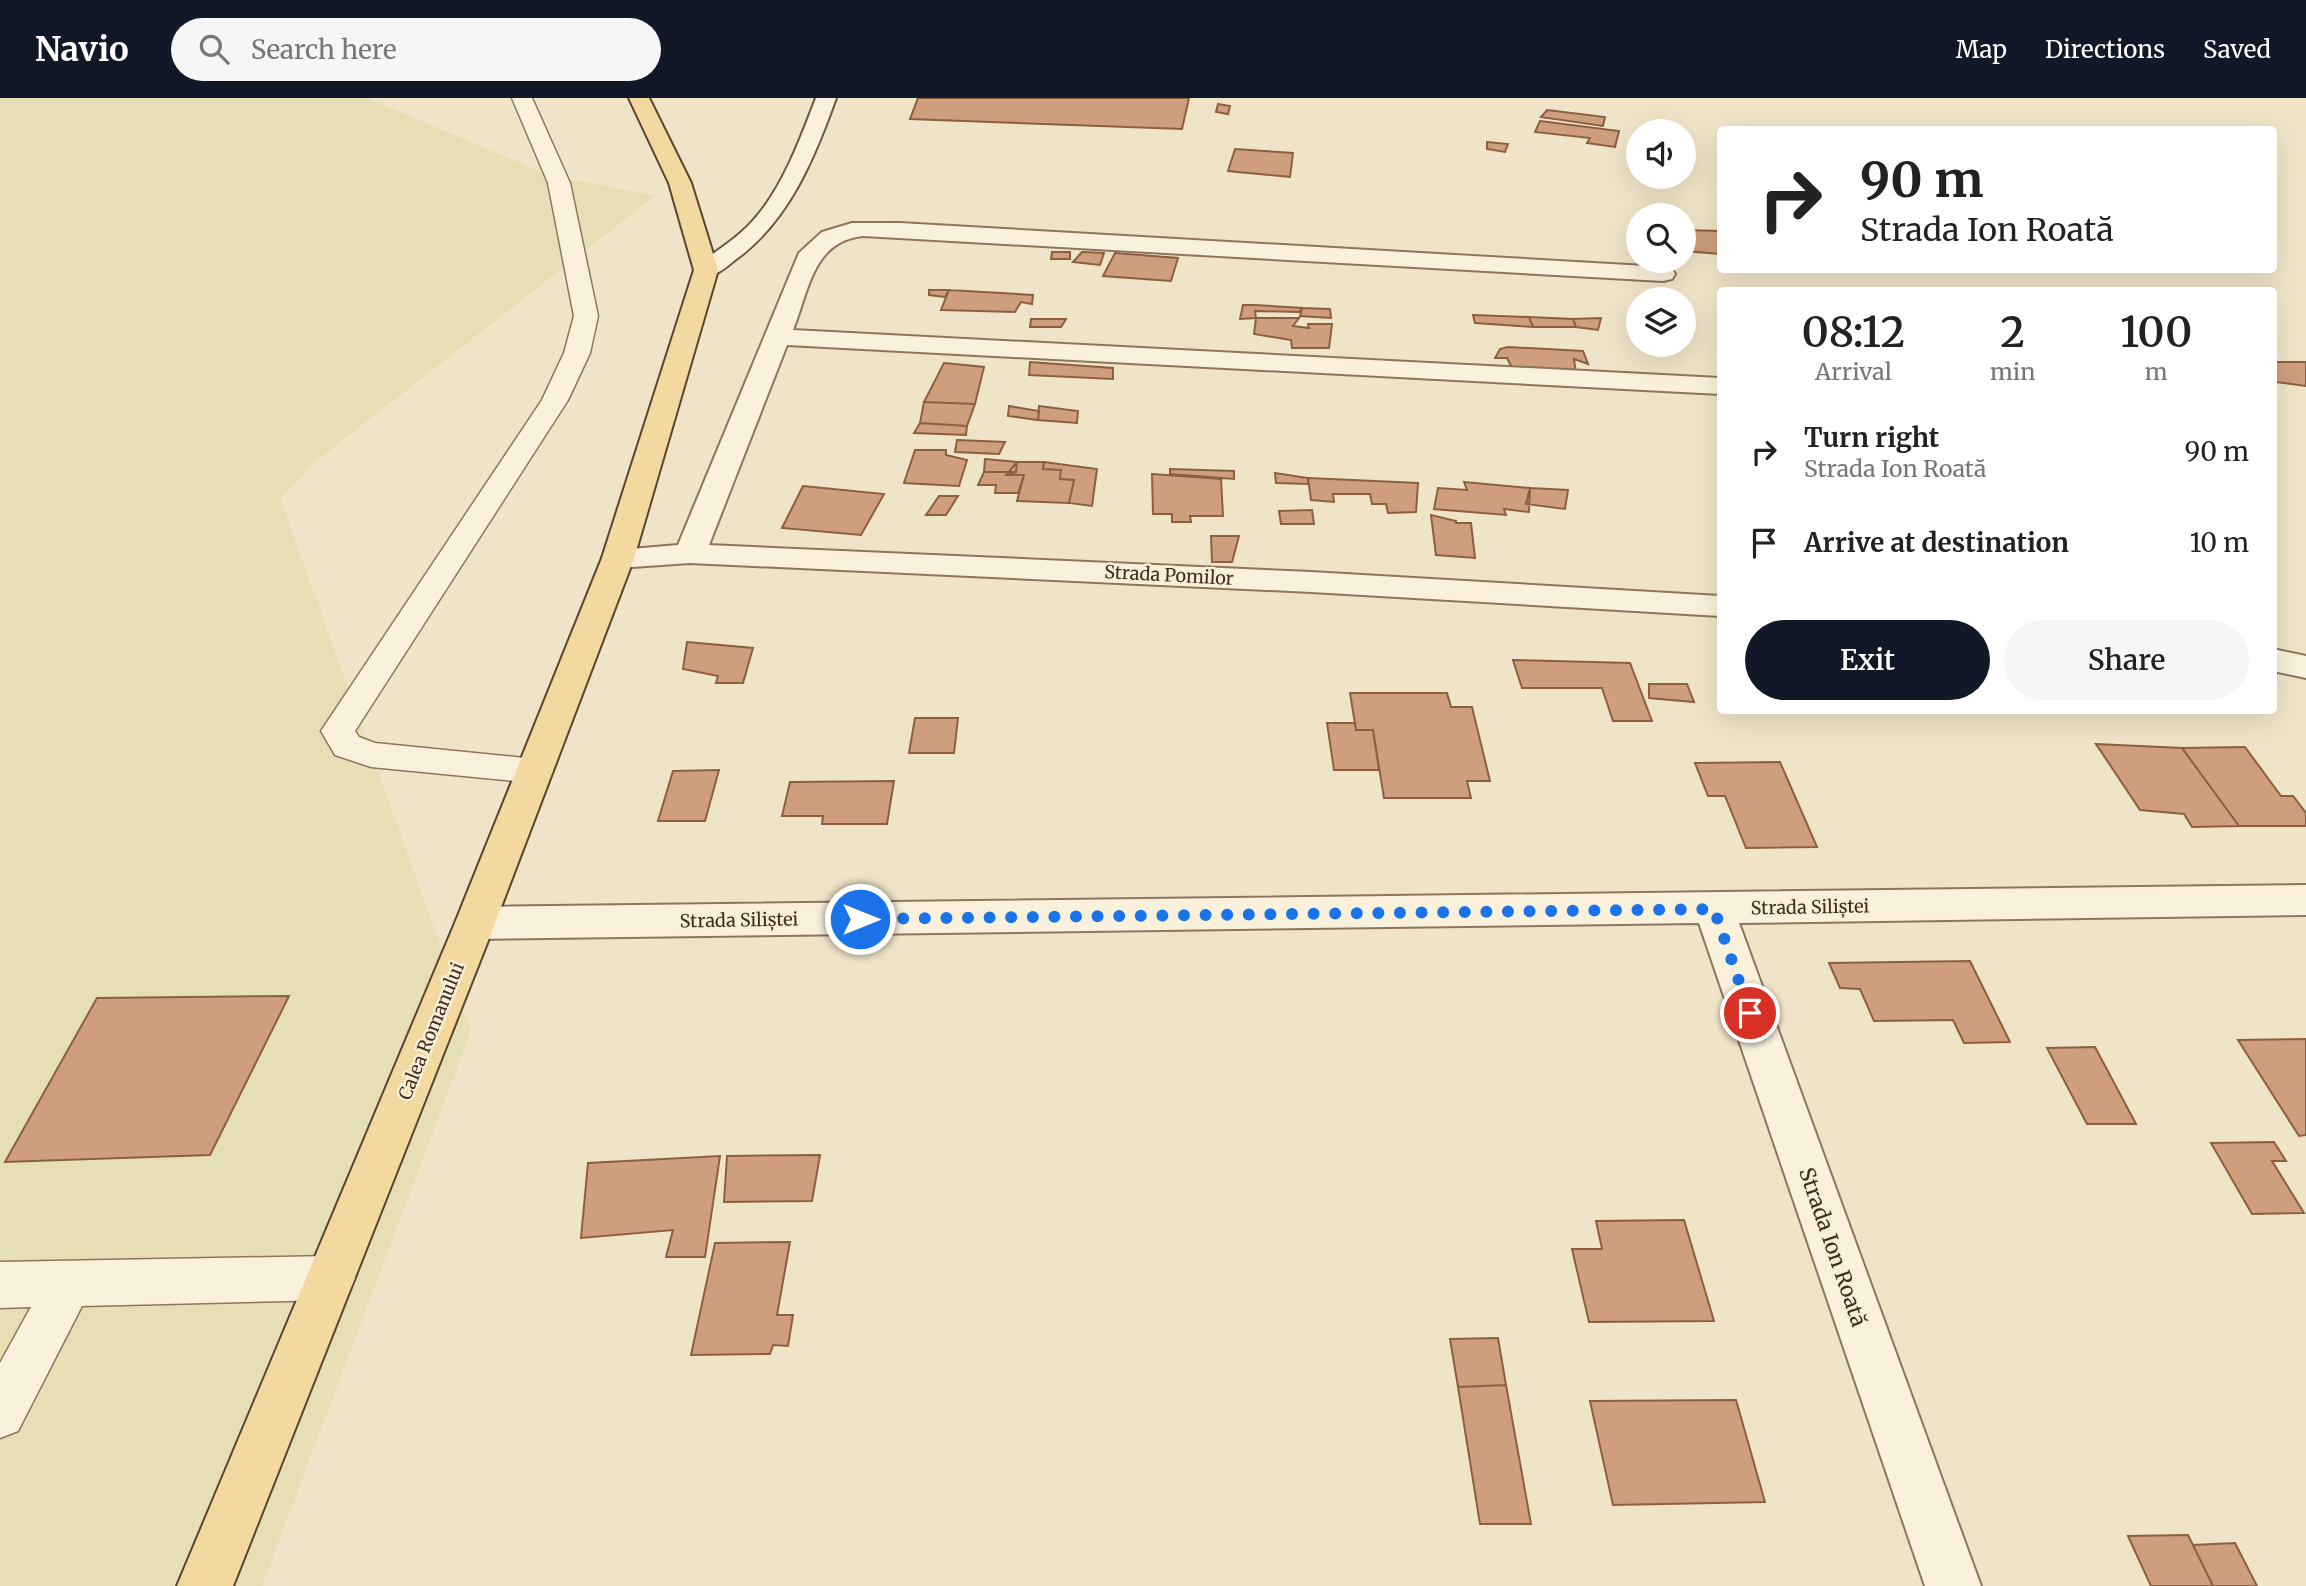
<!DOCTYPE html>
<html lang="en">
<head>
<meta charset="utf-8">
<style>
	body { margin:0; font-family:Merriweather,serif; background:#f6f6f6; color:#222; height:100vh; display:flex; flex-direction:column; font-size:26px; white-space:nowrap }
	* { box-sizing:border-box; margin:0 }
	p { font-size:23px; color:#767676 }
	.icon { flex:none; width:38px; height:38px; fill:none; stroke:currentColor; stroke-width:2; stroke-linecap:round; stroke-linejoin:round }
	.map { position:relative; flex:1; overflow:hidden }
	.panel { position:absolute; left:1717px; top:189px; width:560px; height:427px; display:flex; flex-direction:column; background:#fff; border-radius:7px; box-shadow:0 7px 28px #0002 }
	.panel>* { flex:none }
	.top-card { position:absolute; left:1717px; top:28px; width:560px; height:147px; border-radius:7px; box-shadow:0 7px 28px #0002; background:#fff; color:#222; overflow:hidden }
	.buttons { position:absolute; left:1626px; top:21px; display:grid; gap:14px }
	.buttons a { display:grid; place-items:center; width:70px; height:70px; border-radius:50%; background:#fff; box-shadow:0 7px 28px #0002; font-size:35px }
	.pin { position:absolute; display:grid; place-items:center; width:60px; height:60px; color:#fff; margin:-30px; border:4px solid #fff; border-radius:50%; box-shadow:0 2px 7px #0007 }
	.me { position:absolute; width:77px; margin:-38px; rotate:90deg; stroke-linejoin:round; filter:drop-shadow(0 0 5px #0008) }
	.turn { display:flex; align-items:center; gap:24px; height:147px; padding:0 28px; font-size:32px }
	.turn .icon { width:91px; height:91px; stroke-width:2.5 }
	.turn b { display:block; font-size:49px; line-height:60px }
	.eta { display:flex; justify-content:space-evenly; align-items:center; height:119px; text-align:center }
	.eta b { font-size:42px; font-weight:600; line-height:49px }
	.cta { display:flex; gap:14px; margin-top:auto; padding:14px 28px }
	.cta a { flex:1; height:80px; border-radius:42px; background:#111827; color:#fff; font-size:28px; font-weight:600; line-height:80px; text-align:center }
	.cta a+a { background:#f6f6f6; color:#222 }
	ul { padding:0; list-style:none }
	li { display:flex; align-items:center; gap:21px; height:91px; padding:0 28px }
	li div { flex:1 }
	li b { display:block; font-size:26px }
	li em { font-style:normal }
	header { display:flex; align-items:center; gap:42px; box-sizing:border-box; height:98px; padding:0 35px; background:#111827; color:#fff }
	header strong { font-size:33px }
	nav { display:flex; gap:38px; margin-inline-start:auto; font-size:24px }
	.search { width:490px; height:63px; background:#f6f6f6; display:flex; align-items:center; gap:18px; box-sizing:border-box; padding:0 24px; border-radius:38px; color:#767676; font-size:26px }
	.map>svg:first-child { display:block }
</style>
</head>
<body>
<header>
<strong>Navio</strong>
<div class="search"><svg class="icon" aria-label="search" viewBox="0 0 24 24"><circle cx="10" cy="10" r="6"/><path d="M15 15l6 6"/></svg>Search here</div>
<nav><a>Map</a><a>Directions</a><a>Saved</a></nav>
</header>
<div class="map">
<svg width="2306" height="1488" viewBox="0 0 2306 1488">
	<rect width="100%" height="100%" fill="#f0e4c8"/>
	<path fill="#e6deb5" d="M0 0H367L549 77 655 98 316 363 280 400 471 933 262 1488H0Z"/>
	<path fill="#cf9f7d" stroke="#8d5f41" stroke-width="2" d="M918 0H1189L1182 31 910 21Z
		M1218 6 1230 8 1228 16 1216 14Z
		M1547 12 1605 19 1603 28 1541 19Z
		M1540 23 1619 33 1615 49 1587 45 1590 40 1535 34Z
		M1487 44 1508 46 1505 54 1487 51Z
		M1235 51 1293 55 1290 79 1228 73Z
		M1684 132 1720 133V156L1684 153Z
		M1052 154H1070V161H1051Z
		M1082 154 1104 155 1100 167 1073 164Z
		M1115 155 1178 160 1171 183 1103 178Z
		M929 192H949L945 199 929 197Z
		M949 192 1033 197 1032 206 1021 204 1015 214 941 212Z
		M1243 207H1255L1302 210 1299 214 1255 213 1256 220 1240 221Z
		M1302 210 1330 211 1331 220 1300 218Z
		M1473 217 1529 219 1533 229 1475 225Z
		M1529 219 1573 221 1576 229H1533Z
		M1256 220H1299L1293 228 1309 230 1308 226H1332L1329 250H1292L1291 242 1254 236Z
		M1601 220 1598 232 1576 229 1573 221Z
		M1031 221H1066L1061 229H1030Z
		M1508 249 1583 253 1588 266 1574 261 1576 276 1512 270 1507 260H1495L1500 251Z
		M1030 264 1113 270V281L1029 277Z
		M2273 264H2306V288L2276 284 2273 279Z
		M944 265 984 269 975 306 924 304Z
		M924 304 975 306 967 328 920 325Z
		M1009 308 1039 313 1038 322 1008 318Z
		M1039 308 1078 313 1077 325 1038 322Z
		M920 325 967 328 966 337 914 335Z
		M957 342 1005 344 999 356 955 354Z
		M915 352H946V357L967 362 959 388 904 385Z
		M985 361 1017 364 1016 374H984Z
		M1017 364H1044L1043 371 1061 372 1060 381 1074 382 1069 405 1017 403 1024 377H1006Z
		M1044 364 1097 371 1092 408 1069 405 1074 382 1060 381 1061 372 1043 371Z
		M1170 371 1234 373V381L1170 376Z
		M984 374H1016L1006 377H1024L1018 395H995L996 387H978Z
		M1275 375 1308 380V386L1276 385Z
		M1152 376 1221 381 1223 418H1190L1191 424H1172V416H1153Z
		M1308 380 1418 385 1416 414 1388 415 1386 406H1372L1370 396H1333L1334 404 1311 402Z
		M1464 384 1530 390 1529 414 1504 411 1506 417 1434 411 1438 390 1467 392Z
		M803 388 884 396 861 437 782 430Z
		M1530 390 1568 392 1565 411 1526 406Z
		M939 398H958L946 417H926Z
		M1312 412 1314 426H1281L1279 413Z
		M1431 417 1456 423V425H1471L1475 460 1436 457Z
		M1211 438H1239L1232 464H1212Z
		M687 544 753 550 743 585H716L718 578 683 571Z
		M1513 562 1630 565 1652 623H1613L1602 590H1522Z
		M1649 586H1687L1694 604 1649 600Z
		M1350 595H1447L1451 609H1472L1490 683H1467L1471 700H1384L1373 632H1356Z
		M915 620H958L954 655H909Z
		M1327 625H1355L1356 632H1373L1379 672H1334Z
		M2096 646 2182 650 2239 728 2192 729 2184 716 2140 712Z
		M2245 649 2281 698H2293L2306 715V728H2239L2182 650Z
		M1780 664 1817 749 1746 750 1725 698H1708L1695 665Z
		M719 672 705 723H658L673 673Z
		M894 683 887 726H822L823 718H782L790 684Z
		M1970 863 2010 944 1964 945 1953 922 1874 923 1860 891 1840 890 1829 865Z
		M289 898 210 1057 5 1064 97 900Z
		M2306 941V1037L2299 1038 2238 942Z
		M2095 949 2136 1026H2087L2047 950Z
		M2274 1044 2286 1063H2272L2304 1115 2252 1116 2211 1045Z
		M820 1057 812 1103 724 1104 727 1058Z
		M720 1058 705 1159H666L673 1132 581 1140 588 1065Z
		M1684 1122 1714 1223 1589 1224 1572 1151H1602L1596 1123Z
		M790 1144 777 1217H793L788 1248 773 1247 770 1256 691 1257 715 1145Z
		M1498 1240 1506 1287 1458 1289 1450 1241Z
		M1506 1287 1531 1426H1480L1458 1289Z
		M1736 1302 1765 1404 1613 1407 1590 1303Z
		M2188 1437 2213 1488H2151L2128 1438Z
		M2235 1445 2257 1488H2213L2193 1447Z"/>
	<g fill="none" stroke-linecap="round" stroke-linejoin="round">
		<defs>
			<path id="lane" d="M512 0H532L570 85 598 218 590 255 568 302 355 633 359 639 375 645 535 661 547 664 553 673 547 682 535 685 371 669 335 657 321 633 542 302 564 255 574 218 548 85Z
				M331 1158 348 1164 355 1180 348 1196 331 1202 82 1208 18 1333 0 1340V1265L31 1209 0 1210V1164Z"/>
			<path id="street" d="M852 125H900L1663 169 1672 171 1675 176 1672 181 1663 183 863 138C813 143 809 192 793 232L1720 280V296L787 247 709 447 1311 474 1720 498V518L1311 494 690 465 618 470 607 467 602 460 607 453 678 447 799 155 822 134Z
				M2273 551 2306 558V580L2273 573Z
				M2306 787V817L1739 825 1981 1488H1925L1699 825 475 841 461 836 455 825 461 814 475 809Z"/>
			<path id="secondary" d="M816 0H836C814 61 789 123 735 162 723 172 713 181 697 177L694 172 697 167C718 152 741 138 757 118 784 86 801 39 816 0Z"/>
			<path id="primary" d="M629 0H649L691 85 718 172 634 460 495 825 233 1488H177L455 825 602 460 694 172 669 85Z"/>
		</defs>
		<use href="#lane" stroke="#8d765c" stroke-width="3"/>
		<use href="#street" stroke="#8d765c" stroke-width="4"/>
		<use href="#secondary" stroke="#6f573f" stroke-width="4"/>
		<use href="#primary" stroke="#5b4430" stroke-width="4"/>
		<use href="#lane" fill="#faf1dc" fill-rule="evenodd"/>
		<use href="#street" fill="#faf1dc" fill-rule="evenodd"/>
		<use href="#secondary" fill="#faf1dc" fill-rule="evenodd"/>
		<use href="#primary" fill="#f3d9a0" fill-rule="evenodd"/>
	</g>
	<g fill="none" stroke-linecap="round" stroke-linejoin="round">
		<path stroke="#1a73e8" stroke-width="12" stroke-dasharray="0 21.6" d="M860 821 1714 811 1750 915"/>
	</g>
	<g text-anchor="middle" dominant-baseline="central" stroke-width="5" stroke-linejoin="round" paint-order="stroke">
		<g font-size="18" fill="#3d2e20" stroke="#f7eed8">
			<text transform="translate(1169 477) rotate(3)">Strada Pomilor</text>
			<text transform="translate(1810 809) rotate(-1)">Strada Siliștei</text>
			<text transform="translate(739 822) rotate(-1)">Strada Siliștei</text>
			<text transform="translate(431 933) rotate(-68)">Calea Romanului</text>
		</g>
		<g font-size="21" fill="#3d2e20" stroke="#f7eed8">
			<text transform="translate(1833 1149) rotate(71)">Strada Ion Roată</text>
		</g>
	</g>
</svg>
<div class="buttons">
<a><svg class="icon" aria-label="sound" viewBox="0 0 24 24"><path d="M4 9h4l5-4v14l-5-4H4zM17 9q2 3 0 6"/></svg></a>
<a><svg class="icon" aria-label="search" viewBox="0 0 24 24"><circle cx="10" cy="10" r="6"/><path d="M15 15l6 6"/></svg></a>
<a><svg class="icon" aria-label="layers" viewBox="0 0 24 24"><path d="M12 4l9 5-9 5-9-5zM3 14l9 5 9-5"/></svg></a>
</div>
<div class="pin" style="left:1750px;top:915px;background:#d93025"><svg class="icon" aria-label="arrive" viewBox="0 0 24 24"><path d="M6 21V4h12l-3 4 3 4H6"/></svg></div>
<svg class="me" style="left:860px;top:821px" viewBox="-20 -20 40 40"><circle r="17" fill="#1a73e8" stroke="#fff" stroke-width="3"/><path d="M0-11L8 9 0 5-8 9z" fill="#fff"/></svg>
<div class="top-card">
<div class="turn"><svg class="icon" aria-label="right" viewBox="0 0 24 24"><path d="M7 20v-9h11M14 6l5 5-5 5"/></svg><div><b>90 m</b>Strada Ion Roată</div></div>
</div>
<section class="panel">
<div class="eta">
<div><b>08:12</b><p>Arrival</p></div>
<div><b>2</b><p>min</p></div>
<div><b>100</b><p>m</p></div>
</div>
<ul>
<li><svg class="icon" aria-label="right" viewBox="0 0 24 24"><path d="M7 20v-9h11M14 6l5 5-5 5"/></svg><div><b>Turn right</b><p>Strada Ion Roată</p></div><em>90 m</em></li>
<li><svg class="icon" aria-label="arrive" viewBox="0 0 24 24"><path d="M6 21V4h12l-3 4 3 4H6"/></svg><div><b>Arrive at destination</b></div><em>10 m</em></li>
</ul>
<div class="cta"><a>Exit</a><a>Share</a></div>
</section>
</div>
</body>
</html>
